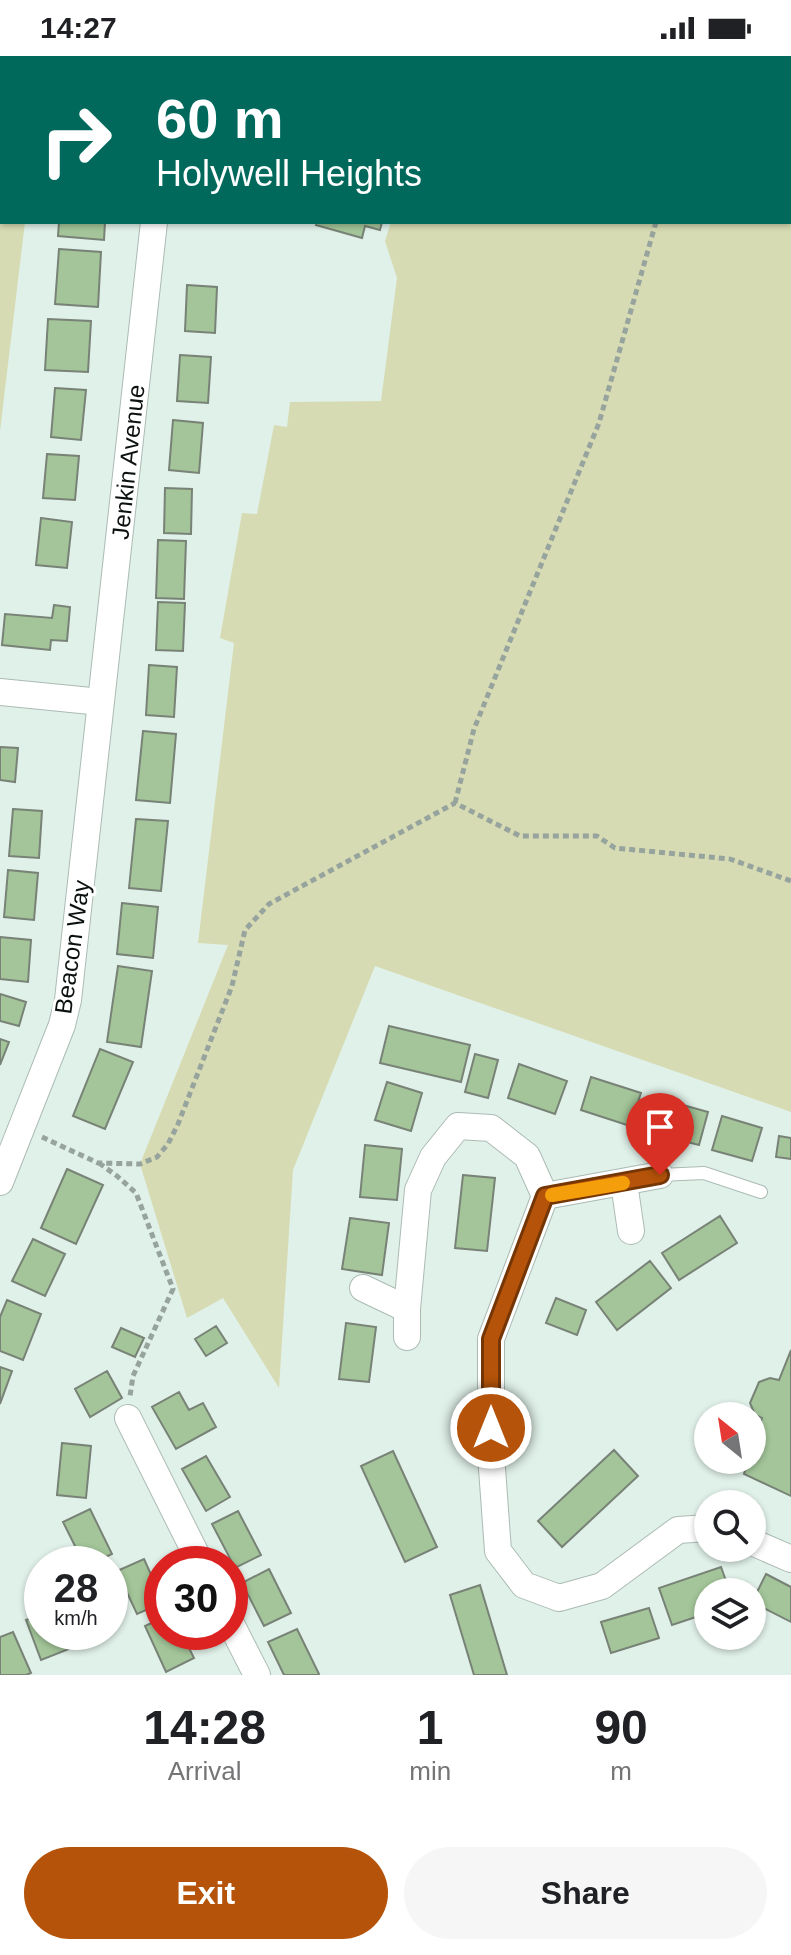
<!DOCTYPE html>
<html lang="en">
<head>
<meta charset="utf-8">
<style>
	body { margin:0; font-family:Arial,sans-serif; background:#f6f6f6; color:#202124; height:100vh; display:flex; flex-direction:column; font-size:30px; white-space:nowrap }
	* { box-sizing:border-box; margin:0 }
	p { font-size:26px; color:#757577 }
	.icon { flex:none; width:44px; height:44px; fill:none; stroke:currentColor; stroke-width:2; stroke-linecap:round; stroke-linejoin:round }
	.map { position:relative; height:1619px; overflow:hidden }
	.side { display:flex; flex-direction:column; background:#fff; flex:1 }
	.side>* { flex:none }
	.banner { position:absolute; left:0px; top:0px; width:792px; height:168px; box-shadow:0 2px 6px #0004; background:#00695c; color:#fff; overflow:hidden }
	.needle { width:52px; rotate:330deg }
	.fabs { position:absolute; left:694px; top:1346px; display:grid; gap:16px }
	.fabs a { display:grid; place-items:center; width:72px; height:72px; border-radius:50%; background:#fff; box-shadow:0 2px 6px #0004; font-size:40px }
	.speed { position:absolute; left:24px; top:1490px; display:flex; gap:16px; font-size:40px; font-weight:700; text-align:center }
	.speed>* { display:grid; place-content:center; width:104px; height:104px; border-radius:50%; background:#fff; box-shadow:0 2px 6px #0004; line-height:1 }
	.speed small { font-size:20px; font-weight:400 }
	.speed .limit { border:12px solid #d22; background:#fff; color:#111 }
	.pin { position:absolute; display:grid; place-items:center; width:68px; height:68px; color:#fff; margin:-82px -34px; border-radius:50% 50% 50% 0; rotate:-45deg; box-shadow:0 0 8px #0007 }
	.pin .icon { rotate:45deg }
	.me { position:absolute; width:88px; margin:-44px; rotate:0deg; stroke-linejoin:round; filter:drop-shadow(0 0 6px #0008) }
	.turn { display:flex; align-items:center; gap:28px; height:168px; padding:0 24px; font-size:36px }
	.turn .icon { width:104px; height:104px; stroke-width:2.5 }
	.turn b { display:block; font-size:56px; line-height:68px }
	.eta { display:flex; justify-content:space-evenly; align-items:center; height:136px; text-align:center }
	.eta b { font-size:48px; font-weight:700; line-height:56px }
	.action { display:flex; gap:16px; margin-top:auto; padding:16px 24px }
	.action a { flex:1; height:92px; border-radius:48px; background:#b45309; color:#fff; font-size:32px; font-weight:700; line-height:92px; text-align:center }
	.action a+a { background:#f6f6f6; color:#202124 }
	.status { display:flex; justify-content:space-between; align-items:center; height:56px; padding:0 40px; background:#fff; direction:ltr }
	.status svg { height:22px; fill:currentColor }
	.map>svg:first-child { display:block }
</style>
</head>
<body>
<div class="status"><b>14:27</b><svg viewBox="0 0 49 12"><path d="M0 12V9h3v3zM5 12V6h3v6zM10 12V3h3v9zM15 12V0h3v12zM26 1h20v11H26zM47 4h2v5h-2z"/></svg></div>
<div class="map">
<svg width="791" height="1619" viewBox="0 0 791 1619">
	<rect width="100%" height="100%" fill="#e0f1e9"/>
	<path fill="#d7dbb3" d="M0 0H45L44 2H2V166H25L0 375Z
		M444 0H791V1056L375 910 293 1114 279 1332 223 1242 187 1262 140 1108 228 889 198 887 234 587 220 582 242 457 257 458 274 369 287 371 290 346 381 345 397 222 385 185 391 166H790V2H443Z"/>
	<path fill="#a3c599" stroke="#788276" stroke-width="2" d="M260 0H329L328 2H259Z
		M59 166H105L104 184 58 180Z
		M317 166H382L380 174 365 170 362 182 316 169Z
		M59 193 101 196 98 251 55 248Z
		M187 229 217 231 215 277 185 275Z
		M48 263 91 265 88 316 45 314Z
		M180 299 211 301 208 347 177 345Z
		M55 332 86 334 81 384 51 381Z
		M173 364 203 367 199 417 169 414Z
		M47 398 79 400 75 444 43 442Z
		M165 432 192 433 191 478 164 477Z
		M41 462 72 466 67 512 36 509Z
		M158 484 186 485 184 543 156 542Z
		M158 546 185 547 183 595 156 594Z
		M54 549 70 551 67 585 51 584 50 594 2 589 5 558 52 562Z
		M149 609 177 611 174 661 146 659Z
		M143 675 176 678 170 747 136 744Z
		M0 691 18 692 15 726 0 724Z
		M13 753 42 755 39 802 9 800Z
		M136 763 168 765 161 835 129 832Z
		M8 814 38 817 34 864 4 861Z
		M122 847 158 851 153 902 117 898Z
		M0 881 31 884 28 926 0 923Z
		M118 910 152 915 141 991 107 986Z
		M0 938 26 946 19 970 0 965Z
		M389 970 470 989 461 1026 380 1007Z
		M0 983 9 986 0 1009Z
		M100 993 133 1006 105 1073 73 1060Z
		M475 998 498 1004 488 1042 465 1036Z
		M519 1008 567 1025 555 1058 508 1042Z
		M591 1021 641 1037 630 1070 581 1054Z
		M387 1026 422 1037 411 1075 375 1064Z
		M654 1041 708 1056 699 1089 645 1075Z
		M722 1060 762 1072 752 1105 712 1094Z
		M779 1080 791 1082V1103L776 1101Z
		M365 1089 402 1093 397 1144 360 1141Z
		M67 1113 103 1129 76 1188 41 1172Z
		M463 1119 495 1122 487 1195 455 1192Z
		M720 1160 737 1187 679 1224 662 1197Z
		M350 1162 389 1167 382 1219 342 1213Z
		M33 1183 65 1198 45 1240 12 1225Z
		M650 1205 671 1232 617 1274 596 1246Z
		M556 1242 586 1254 577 1279 546 1267Z
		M7 1244 41 1258 23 1304 0 1295V1261Z
		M346 1267 376 1271 369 1326 339 1323Z
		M216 1270 227 1287 206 1300 195 1283Z
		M121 1272 144 1282 135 1301 112 1291Z
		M791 1294V1440L744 1418 748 1404H752V1392L762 1362 755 1359 750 1347 759 1326 770 1322 779 1324Z
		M0 1311 12 1315 0 1348Z
		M107 1315 122 1342 90 1361 75 1333Z
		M179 1336 189 1354 203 1347 216 1371 176 1393 152 1351Z
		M62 1387 91 1390 86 1442 57 1439Z
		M614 1394 638 1420 562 1491 538 1465Z
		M393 1395 437 1491 405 1506 361 1410Z
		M206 1400 230 1441 206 1455 182 1413Z
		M90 1453 112 1498 90 1508H84L63 1466Z
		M238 1455 261 1499 235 1512 212 1468Z
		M144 1503 162 1543V1547L137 1558 117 1515Z
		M721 1511 730 1536H708V1557L672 1569 659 1532Z
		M269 1513 291 1557 264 1570 242 1527Z
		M766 1518 791 1531V1566L752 1546Z
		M480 1529 507 1619H474L450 1539Z
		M649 1552 659 1582 611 1597 601 1566Z
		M42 1559V1576H63L69 1593 41 1604 26 1564Z
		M162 1562V1576H181L194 1602 166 1616 145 1570Z
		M297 1573 319 1618 318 1619H284L268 1586Z
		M13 1576 31 1617 26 1619H0V1581Z"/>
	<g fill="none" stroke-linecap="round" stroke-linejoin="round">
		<defs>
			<path id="lane" d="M216 2V0
				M660 1119 704 1117 761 1136"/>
			<path id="street" d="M173 2V0
				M0 636 101 646
				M0 1126 62 969 68 944 154 166
				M624 1127 631 1175
				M545 1140 660 1119
				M363 1232 407 1253
				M407 1281V1253L418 1134 433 1101 458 1070 491 1072 527 1100 545 1140 491 1283V1399L498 1495 524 1529 559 1542 602 1530 678 1474 708 1472
				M128 1362 201 1508
				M752 1486 791 1503
				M230 1566 257 1619"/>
		</defs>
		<use href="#lane" stroke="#abbbb4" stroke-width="14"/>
		<use href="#street" stroke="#abbbb4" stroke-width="28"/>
		<path stroke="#97a49e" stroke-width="5" stroke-dasharray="6 4" stroke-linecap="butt" d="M485 0V2
			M790 66H791
			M455 747 474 673 599 367 656 166
			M42 1081 98 1107 140 1108 157 1101 168 1088 178 1068 232 930 245 874 269 848 455 747 520 780H597L615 792 730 803 791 825
			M99 1107 117 1120 136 1137 173 1233 133 1320 130 1340"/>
		<use href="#lane" stroke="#fff" stroke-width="12"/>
		<use href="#street" stroke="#fff" stroke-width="26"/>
	</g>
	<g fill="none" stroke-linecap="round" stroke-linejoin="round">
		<defs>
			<path id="route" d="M491 1372V1283L545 1140 660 1119"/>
		</defs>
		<use href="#route" stroke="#753606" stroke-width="20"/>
		<use href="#route" stroke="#b45309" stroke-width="14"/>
		<path stroke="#f59e0b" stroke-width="14" d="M552 1139 623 1127"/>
	</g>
	<g text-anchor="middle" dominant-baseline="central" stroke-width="6" stroke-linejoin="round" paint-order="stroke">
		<g font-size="24" fill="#0b110f" stroke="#fff">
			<text transform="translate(128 406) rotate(-84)">Jenkin Avenue</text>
			<text transform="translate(72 891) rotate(-82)">Beacon Way</text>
		</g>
	</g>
</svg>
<div class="fabs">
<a><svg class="needle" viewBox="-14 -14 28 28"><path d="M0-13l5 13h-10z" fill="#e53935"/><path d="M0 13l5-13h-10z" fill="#757577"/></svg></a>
<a><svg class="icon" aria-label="search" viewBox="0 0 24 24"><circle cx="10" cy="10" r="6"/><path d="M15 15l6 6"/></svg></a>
<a><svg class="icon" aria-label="layers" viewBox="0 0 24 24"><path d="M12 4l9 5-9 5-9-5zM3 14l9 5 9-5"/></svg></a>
</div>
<div class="speed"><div>28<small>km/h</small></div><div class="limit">30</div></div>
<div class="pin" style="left:660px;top:1119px;background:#d93025"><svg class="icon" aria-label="arrive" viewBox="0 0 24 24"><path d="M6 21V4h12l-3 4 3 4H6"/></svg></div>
<svg class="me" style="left:491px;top:1372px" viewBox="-20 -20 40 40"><circle r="17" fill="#b45309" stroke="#fff" stroke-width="3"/><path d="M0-11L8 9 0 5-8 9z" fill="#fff"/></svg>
<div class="banner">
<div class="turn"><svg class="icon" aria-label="right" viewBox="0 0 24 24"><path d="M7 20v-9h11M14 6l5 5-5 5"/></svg><div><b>60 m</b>Holywell Heights</div></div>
</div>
</div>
<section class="side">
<div class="eta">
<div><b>14:28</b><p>Arrival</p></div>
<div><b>1</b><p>min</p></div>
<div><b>90</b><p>m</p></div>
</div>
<div class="action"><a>Exit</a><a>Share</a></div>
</section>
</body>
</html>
